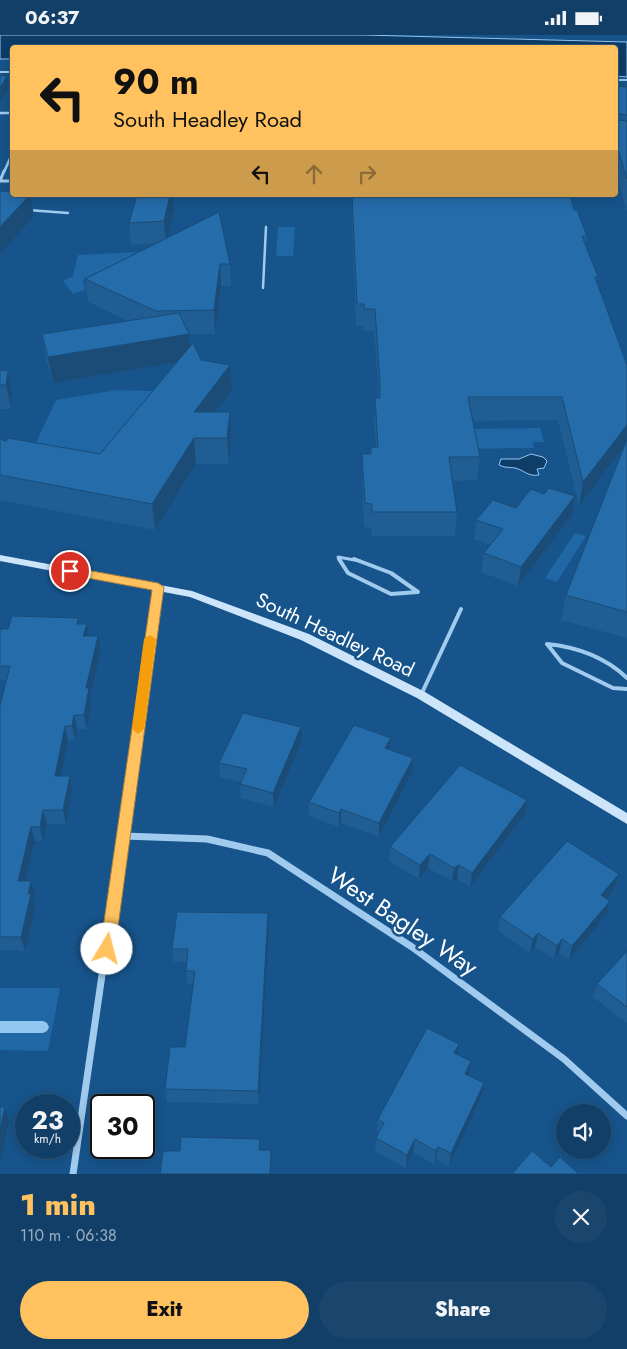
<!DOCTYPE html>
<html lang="en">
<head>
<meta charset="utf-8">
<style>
	body { margin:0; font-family:Jost,sans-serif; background:#1a466e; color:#f1f3f6; height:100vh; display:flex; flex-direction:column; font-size:19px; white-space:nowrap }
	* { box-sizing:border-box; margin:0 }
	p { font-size:16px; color:#9cafc0 }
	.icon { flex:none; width:28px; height:28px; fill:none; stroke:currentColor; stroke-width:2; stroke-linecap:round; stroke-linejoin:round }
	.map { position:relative; height:1139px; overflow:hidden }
	.side { display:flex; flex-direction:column; background:#113f68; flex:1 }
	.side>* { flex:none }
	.guide { position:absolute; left:10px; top:10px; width:608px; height:152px; border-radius:5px; box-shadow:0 2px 12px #0003,0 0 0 1px #30587c; background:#ffc25e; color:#111; overflow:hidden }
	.tools { position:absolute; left:556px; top:1069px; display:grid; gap:10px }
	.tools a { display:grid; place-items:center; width:55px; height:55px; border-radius:50%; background:#113f68; box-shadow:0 2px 12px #0003,0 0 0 1px #30587c; font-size:25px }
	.speed { position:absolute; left:15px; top:1059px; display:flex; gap:10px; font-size:25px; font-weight:700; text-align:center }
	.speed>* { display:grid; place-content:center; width:65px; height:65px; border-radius:50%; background:#113f68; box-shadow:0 2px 12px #0003,0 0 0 1px #30587c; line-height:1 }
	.speed small { font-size:12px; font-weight:400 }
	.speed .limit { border:2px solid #111; border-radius:8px; background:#fff; color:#111 }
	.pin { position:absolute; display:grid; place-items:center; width:42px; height:42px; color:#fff; margin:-21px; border:2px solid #fff; border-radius:50%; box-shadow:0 1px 5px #0007 }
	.me { position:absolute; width:55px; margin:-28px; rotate:8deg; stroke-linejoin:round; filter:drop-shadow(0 0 4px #0008) }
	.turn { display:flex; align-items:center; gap:18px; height:105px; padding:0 20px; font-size:22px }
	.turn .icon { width:65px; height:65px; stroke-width:2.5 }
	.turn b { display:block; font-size:35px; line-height:42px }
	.lanes { display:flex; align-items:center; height:48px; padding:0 20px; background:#0003; justify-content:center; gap:25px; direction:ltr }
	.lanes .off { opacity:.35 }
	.round { display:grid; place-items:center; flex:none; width:52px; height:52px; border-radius:26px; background:#1a466e }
	.summary { display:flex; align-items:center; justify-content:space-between; height:85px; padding:0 20px }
	h1 { font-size:30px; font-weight:800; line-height:38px; color:#ffc25e }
	.action { display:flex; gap:10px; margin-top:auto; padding:10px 20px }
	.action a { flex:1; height:58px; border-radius:30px; background:#ffc25e; color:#111; font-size:20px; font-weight:800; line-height:58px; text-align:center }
	.action a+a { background:#1a466e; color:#f1f3f6 }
	.status { display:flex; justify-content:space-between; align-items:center; height:35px; padding:0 25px; background:#113f68; direction:ltr }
	.status svg { height:14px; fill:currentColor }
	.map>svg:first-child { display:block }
</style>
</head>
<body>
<div class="status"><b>06:37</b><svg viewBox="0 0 49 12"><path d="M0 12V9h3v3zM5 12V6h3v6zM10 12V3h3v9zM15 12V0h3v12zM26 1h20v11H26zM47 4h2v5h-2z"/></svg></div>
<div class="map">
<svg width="627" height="1139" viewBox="0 0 627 1139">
	<rect width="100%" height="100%" fill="#17548b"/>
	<path fill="#1f67a5" d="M278 192H295L293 221H276Z
		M157 216 116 235 95 238 83 245 85 255 73 259 63 246 73 241 78 220Z
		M117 355 152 356 150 362 99 423 33 414 56 365Z
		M540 393 544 407H533L534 413 461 414 457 394Z
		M575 498 586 501 557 547 545 543Z
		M0 953H60L48 1016 0 1015Z"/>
	<path fill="#0e3d68" stroke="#92c7f1" d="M0 0H364L627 7V42L615 41V12H12V24H0Z
		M531 419 543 422 547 426 544 433 537 434 539 440C528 442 524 435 515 433 509 432 505 433 499 430L501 424H519Z"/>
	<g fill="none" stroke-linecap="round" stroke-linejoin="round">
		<path fill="#92c7f1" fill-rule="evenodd" d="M0 986H43L47 988 49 992 47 996 43 998H0Z"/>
		<path stroke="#a0cbef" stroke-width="2" d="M0 37H12
			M615 45H627"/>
		<path stroke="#a0cbef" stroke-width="2.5" d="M28 175 68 178
			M263 253 266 192"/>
		<path stroke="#a0cbef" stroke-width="3" d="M340 526 338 522 360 526"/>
		<path stroke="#a0cbef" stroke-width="4" d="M339 524 348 538 391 559 418 557 391 538 354 524
			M547 609 562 628 613 653 627 654
			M547 609C577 612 605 622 627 643
			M421 660 461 574"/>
		<path stroke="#a0cbef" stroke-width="2.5" d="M0 78H12
			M4 137 12 119"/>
		<path stroke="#a0cbef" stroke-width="3" d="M0 146 4 136
			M0 146H12"/>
		<path stroke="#a0cbef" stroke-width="5.5" d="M122 798 158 552"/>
		<path stroke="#a0cbef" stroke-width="7" d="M124 801 207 804 268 818 412 912 564 1024 627 1081
			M73 1139 123 796"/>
		<path fill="#cde5fa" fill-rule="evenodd" d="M0 520 192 556 309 599 425 657 627 778V789L417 663 301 605 190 562 0 526Z"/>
	</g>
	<path fill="#205d92" d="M615 51 627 52V176L615 136Z
		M351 160H570L574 175 587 201 585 209 598 242 597 248 627 330V603L561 585 566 560 625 409 579 471 558 385 473 386 480 422 477 445 453 446 457 477 455 501H372L371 493 364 492 362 442V419H371V412H376L374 386 375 363H379L374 296H363V291H356Z
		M174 175 167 203 230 229 231 251H221L215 299H189L190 312 201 325 230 330 232 355 215 377H230L231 402 229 429H196L155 495 0 465V404L100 419 177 327 53 348 46 325 42 299 128 286 88 267 85 244 157 208 131 210 129 188Z
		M0 335 8 336 12 359 11 374H0Z
		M516 473 572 480 518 551 481 537 484 518 490 510 474 504 476 485Z
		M79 589H87L89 601H98L101 615 90 661 91 667 87 694H77L75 705H68L60 741 72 755 66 789H47L43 806H35L25 846H31L35 860 33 866 35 873 25 916 0 915V671L6 645H0V594H8Z
		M301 692 302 706 274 772 241 763 240 749 241 747 220 742 219 728Z
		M391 703 390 715 413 723 412 737 379 802 341 788 339 792 309 781V767Z
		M525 779 470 852 457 844 452 846 428 833 419 844 389 826 390 812Z
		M615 852 606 863 607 879 569 925 559 918 554 924 535 912 530 918 498 896 500 882Z
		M268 878 269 892 259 1069 167 1067 165 1054 185 1012 193 950 187 949 186 936 187 927H174L172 914Z
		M627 916V988L593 962 597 949Z
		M458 1020 469 1039 468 1040 484 1048 482 1061 449 1131 436 1124 434 1129 413 1117 406 1133 375 1116 376 1103 379 1098 377 1097 378 1084Z"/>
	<path fill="#1a4c77" d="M7 41 9 51 0 67V53Z
		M30 160H31L34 181 0 219V192Z
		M170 160H173L174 175 166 208 164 186Z
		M220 229 221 251 215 299 214 275Z
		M189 299 191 325 53 348 48 322Z
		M230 330 232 355 196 402 194 377Z
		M8 336 12 359 11 374 6 350Z
		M230 377 231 402 229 429 227 403Z
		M627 390V407L579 471 583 447Z
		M194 403 196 429 155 495 152 469Z
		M575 461 572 480 518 551 521 532Z
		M87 589 89 603 83 601Z
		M98 601 101 615 90 661 91 667 87 694 84 680 86 653Z
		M74 680 77 694 75 705 72 691Z
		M65 691 68 705 58 755 55 741Z
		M301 692 302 706 274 772 273 758Z
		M391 703 390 717 385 713Z
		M413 723 412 737 379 802V788Z
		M70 741 72 755 66 789 63 775Z
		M527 765 525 779 470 852 472 838Z
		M341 774V788L339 792V778Z
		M43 775 47 789 43 806 40 792Z
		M31 792 35 806 22 860 18 846Z
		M430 819 428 833 419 844 420 830Z
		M459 830 457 844 452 846 454 833Z
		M619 839 615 852 598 874 601 860Z
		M31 846 35 860 33 866 35 873 25 916 21 902 28 859Z
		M610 866 607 879 569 925 572 911Z
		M268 878 269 892 259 1069 258 1056Z
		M538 898 535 912 530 918 533 904Z
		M562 904 559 918 554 924 557 911Z
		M459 1009 457 1022 454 1018Z
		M471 1026 469 1039 463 1052 465 1039Z
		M484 1048 482 1061 449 1131 451 1118Z
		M5 1072 9 1085 0 1129V1094Z
		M415 1104 413 1117 406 1133 407 1120Z
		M438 1112 436 1124 434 1129 436 1116Z
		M271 1115V1139H270Z"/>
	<path fill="#256caa" stroke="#1a4c77" d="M0 41H7L0 53Z
		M615 51 627 52V80L618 79 615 81 618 85 627 86V144L618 115H615Z
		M0 156 12 157V160H30L0 192Z
		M137 160H170L164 186 129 188Z
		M352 160H570L574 175H577L587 201H582L598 242H595L627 330V390L583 447 562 362H468L480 422H449L457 477H372V469L365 468 362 419H371V412H378L375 363H380V348L375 274H364V269H357Z
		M219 177 230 229H220L214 275 156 276 85 244Z
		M179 278 189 299 48 322 42 299Z
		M193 308 201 325 230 330 194 377H230L227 403H194L152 469 0 440V404L6 406 8 403 100 419Z
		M0 335 8 336 6 350H0Z
		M627 404V577L566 560Z
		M549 453 575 461 521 532 484 518 503 494 476 485 493 465 516 473 531 454 544 459Z
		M12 581 78 583 77 589H87L83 601H98L86 653H89L84 680H74L72 691H65L55 741H70L63 775H43L40 792H31L18 846H31L28 859H31L21 902H0V671L10 631H0V594H8Z
		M243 678 301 692 273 758 240 749 247 734 219 728Z
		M354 690 391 703 385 713 413 723 379 788 341 774 339 778 309 767Z
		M460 730 527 765 472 838 459 830 454 833 430 819 420 830 390 812Z
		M567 806 619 839 601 860 610 866 572 911 562 904 557 911 538 898 533 904 500 882Z
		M177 877 268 878 258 1056 165 1054 170 1012H185L195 936H186L188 914H172Z
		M627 916V972L597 949Z
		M427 993 459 1009 454 1018 471 1026 465 1039 484 1048 451 1118 438 1112 436 1116 415 1104 407 1120 376 1103 384 1088 378 1084Z
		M0 1072H5L0 1094Z
		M181 1102 260 1104 259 1115H271L270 1139H160L163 1116H180Z
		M532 1116 551 1132 560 1122 579 1139H512Z"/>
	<path fill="#ffc25e" stroke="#a67e3d" d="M70 532 158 548 164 552 115 914 112 919 107 920 102 919 100 914 152 555 66 539 65 536Z"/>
	<path fill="#f59e0b" d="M150 600 156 604 144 694 138 699 132 694 144 604Z"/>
	<g text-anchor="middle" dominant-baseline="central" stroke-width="5" stroke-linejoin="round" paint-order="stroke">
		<g font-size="20" fill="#fff" stroke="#17548b">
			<text transform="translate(335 600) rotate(25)">South Headley Road</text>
		</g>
		<g font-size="24" fill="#fff" stroke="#17548b">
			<text transform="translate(403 886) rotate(34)">West Bagley Way</text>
		</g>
	</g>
</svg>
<div class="tools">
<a><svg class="icon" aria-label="sound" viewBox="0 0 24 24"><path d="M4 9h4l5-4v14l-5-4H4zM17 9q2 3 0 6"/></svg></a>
</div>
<div class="speed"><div>23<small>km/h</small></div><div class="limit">30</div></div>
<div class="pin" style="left:70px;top:536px;background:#d93025"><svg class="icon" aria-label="arrive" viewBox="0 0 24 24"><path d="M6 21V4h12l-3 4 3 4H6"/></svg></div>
<svg class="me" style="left:107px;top:914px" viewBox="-20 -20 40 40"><circle r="19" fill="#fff"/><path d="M0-13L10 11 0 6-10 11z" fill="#ffc25e"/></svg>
<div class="guide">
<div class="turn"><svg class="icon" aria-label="left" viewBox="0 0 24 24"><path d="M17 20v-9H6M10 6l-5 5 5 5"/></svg><div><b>90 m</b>South Headley Road</div></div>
<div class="lanes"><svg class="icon" aria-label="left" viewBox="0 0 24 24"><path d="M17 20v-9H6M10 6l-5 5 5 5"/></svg><svg class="icon off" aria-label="ahead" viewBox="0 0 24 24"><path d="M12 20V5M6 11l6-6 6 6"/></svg><svg class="icon off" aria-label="right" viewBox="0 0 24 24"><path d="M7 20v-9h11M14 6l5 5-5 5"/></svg></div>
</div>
</div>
<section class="side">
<div class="summary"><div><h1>1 min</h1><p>110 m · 06:38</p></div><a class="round"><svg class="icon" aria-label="close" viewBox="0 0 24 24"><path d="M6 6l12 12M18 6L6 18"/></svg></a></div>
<div class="action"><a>Exit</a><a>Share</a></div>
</section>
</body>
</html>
